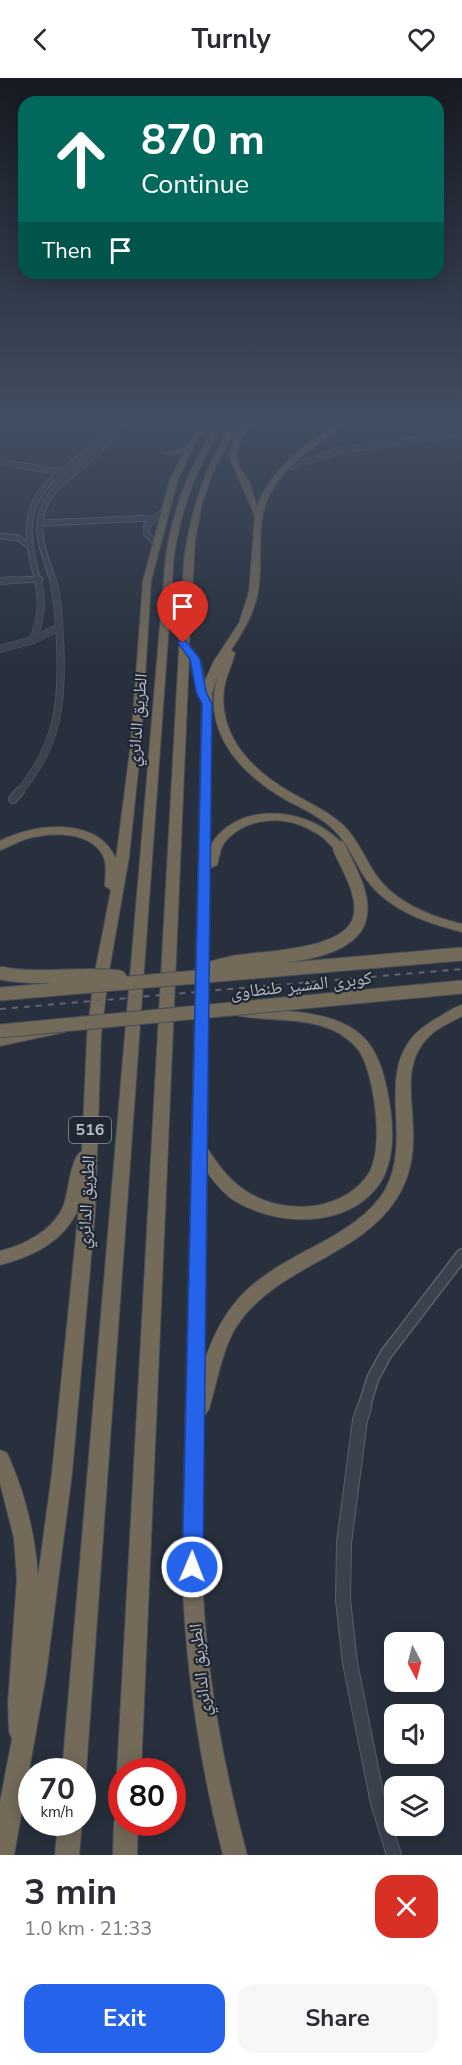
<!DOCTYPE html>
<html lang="en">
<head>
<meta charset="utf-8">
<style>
	body { margin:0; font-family:"Nunito Sans","Noto Naskh Arabic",sans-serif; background:#f7f7f7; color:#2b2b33; height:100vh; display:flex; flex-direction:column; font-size:22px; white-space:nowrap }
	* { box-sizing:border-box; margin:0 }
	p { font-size:20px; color:#7c7c81 }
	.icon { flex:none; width:33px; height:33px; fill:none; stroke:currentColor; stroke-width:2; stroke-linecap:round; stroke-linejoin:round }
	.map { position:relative; height:1777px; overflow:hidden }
	.drawer { display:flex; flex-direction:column; background:#fff; flex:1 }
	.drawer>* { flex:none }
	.banner { position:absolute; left:18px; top:18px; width:426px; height:183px; border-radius:18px; box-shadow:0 3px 15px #0003; background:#00695c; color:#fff; overflow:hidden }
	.needle { width:39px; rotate:173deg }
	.tools { position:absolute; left:384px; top:1554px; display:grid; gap:12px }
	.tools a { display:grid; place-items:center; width:60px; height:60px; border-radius:12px; background:#fff; box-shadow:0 3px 15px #0003; font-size:30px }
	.speed { position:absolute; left:18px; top:1680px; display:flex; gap:12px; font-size:30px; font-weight:700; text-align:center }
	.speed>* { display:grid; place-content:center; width:78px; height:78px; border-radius:50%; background:#fff; box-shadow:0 3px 15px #0003; line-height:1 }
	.speed small { font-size:15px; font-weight:400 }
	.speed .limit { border:9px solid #d22; background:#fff; color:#111 }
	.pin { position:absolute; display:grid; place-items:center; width:51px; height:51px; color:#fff; margin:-62px -26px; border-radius:50% 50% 50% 0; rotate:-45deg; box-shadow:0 0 6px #0007 }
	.pin .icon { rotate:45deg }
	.me { position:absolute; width:66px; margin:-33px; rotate:1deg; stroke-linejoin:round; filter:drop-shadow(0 0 4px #0008) }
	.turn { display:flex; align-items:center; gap:21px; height:126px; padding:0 24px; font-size:27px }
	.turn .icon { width:78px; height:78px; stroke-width:2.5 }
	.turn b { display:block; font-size:42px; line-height:51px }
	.then { display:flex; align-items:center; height:57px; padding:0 24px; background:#0003; gap:12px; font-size:22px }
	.round { display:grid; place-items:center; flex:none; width:63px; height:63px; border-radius:18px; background:#f7f7f7 }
	.head { display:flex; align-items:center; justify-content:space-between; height:102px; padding:0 24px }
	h1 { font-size:36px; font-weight:700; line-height:45px }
	.action { display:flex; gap:12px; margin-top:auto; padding:12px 24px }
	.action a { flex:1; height:69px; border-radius:18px; background:#2563eb; color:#fff; font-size:24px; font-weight:700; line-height:69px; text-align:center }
	.action a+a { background:#f7f7f7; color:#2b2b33 }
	header { display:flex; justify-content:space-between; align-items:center; height:78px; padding:0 24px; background:#fff; font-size:27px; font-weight:700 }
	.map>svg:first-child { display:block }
</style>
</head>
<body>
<header><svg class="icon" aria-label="back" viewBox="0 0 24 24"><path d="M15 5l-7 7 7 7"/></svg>Turnly<svg class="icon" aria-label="heart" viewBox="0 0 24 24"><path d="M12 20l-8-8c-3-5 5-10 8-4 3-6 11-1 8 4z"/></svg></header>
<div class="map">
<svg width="462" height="1777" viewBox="0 0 462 1777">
	<rect width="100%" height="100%" fill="#28303d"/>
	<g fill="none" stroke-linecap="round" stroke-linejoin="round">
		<defs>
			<path id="minor-far4" d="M0 384 60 394
				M283 391 337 373 462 355
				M40 445 153 440
				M0 458 18 460 28 467
				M157 467 147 456 146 448 164 433
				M0 503 40 501
				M38 504C28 466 20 430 53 401 64 391 78 382 89 372 99 362 106 350 115 339
				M53 504C49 487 41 472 40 455 37 412 74 398 100 372 109 362 117 350 125 339"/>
			<path id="minor-far3" d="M0 503 14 502
				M33 562C41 541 43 524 38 502
				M0 571 33 562 59 549
				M19 714C59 667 63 622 60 562 59 542 58 522 53 502"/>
			<path id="minor-far2" d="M13 721 20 713"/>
			<path id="minor-far1" d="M363 1332 373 1300 386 1276 462 1177"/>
			<path id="minor" d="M364 1330 360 1342 344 1465 343 1522 350 1585 378 1725 394 1777"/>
			<path id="highway" d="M207 339H214L196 363 178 401 151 503 141 665 129 779 108 899 101 958 95 1134 72 1395 46 1597 14 1777H0V1724L12 1661 9 1653 8 1625 17 1501 14 1460 0 1405V1372L7 1375C25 1415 35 1455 38 1499L52 1395 79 1129C65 1163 34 1178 0 1187V1173C24 1167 52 1153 63 1129 69 1115 70 1079 82 1073L87 958 94 899 111 812 105 808C105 799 107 788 104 780 92 752 50 754 26 761 17 764 9 769 0 772V763C34 745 98 738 116 781L131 665 143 503 170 401 184 374 170 377 166 375 186 369Z
				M222 339H229C199 382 182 426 174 477L86 1694 82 1701V1694H62L166 477C174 426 192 381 222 339Z
				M236 339H243L215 389 202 425 195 463 189 567 200 581 205 603 214 583 239 545 249 514 255 438 229 378 234 360 250 339H257L241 360 236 378 239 388 250 405 257 428C273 387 310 364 344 339H352C325 364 289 380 271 414 254 444 264 481 258 514 254 536 243 554 231 572L235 575C232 587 226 598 224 610 218 658 252 692 290 714 309 725 328 733 344 748 357 761 364 778 374 794 393 824 429 838 462 846V854C424 844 384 831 362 795 353 779 346 763 332 750 317 736 298 729 281 719 235 691 199 648 220 591L212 615 210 768C239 720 313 729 345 769L339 773C331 770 328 763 321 758 317 755 310 752 305 749 279 737 242 741 224 765 220 771 219 780 217 787L210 790 207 1070C217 1085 228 1101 243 1111 279 1137 339 1136 367 1098 385 1073 375 1004 362 978 358 969 348 961 340 956 306 936 265 946 228 935L226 932 233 927C271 935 313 929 348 948 373 961 382 986 387 1012 393 1041 397 1079 380 1105 349 1151 278 1149 235 1123 224 1116 215 1105 207 1094L205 1282C227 1216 260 1197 319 1166 343 1153 371 1136 385 1112 417 1055 365 981 434 942 443 937 452 930 462 927V938C453 943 442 948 434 954 398 983 415 1025 413 1064 413 1083 407 1104 397 1120 360 1178 282 1187 241 1242 222 1267 218 1302 209 1331L204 1338C203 1388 201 1439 202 1489 204 1586 222 1683 247 1777H223C199 1682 185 1587 182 1489L202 622 198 619 189 579 141 1694H122V1702L117 1694 184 482C191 429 207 383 236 339Z
				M60 946 67 951 65 954 0 968V958Z
				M122 1734V1744H138L137 1777H113L114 1744 118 1736Z
				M58 1744H82L79 1777H55Z"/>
		</defs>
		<use href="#minor-far4" stroke="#59606b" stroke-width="7"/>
		<use href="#minor-far3" stroke="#59606b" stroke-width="8"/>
		<use href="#minor-far2" stroke="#59606b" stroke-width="10"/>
		<use href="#minor-far1" stroke="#59606b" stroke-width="14"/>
		<use href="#minor" stroke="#59606b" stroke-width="16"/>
		<use href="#highway" stroke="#464d58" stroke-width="2"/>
		<use href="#minor-far4" stroke="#3b424e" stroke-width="5"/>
		<use href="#minor-far3" stroke="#3b424e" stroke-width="7"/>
		<use href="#minor-far2" stroke="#3b424e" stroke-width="8"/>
		<use href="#minor-far1" stroke="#3b424e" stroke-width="11"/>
		<use href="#minor" stroke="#3b424e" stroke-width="14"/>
		<use href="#highway" fill="#736a59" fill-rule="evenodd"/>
		<path stroke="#5e6674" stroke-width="2" stroke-dasharray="6 6" stroke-linecap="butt" d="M0 931 462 891"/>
		<defs>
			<path id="highway-bridge" d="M204 892C214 889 225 886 235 884 267 879 352 879 360 839 365 815 348 790 339 769
				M0 895C40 903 80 894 120 899
				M0 916 462 876
				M0 953 462 909"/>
		</defs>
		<use href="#highway-bridge" stroke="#464d58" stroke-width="15" stroke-linecap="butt"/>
		<use href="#highway-bridge" stroke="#736a59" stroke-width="13"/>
	</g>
	<linearGradient id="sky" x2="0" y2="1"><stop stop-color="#161a22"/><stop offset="0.58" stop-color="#424e62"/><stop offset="1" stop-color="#424e62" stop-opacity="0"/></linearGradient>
	<rect width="462" height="588" fill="url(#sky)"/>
	<path fill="#2563eb" stroke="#184099" stroke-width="1.5" d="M179 563H186L200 581 206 614 212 626 203 1489 200 1497 192 1500 185 1497 182 1489 202 626 196 614 190 581 178 565Z"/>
	<g text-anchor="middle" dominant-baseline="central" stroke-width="4.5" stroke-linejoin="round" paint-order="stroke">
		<rect fill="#202733" stroke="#8a909b" stroke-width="1.5" x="69" y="1039" width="42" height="26" rx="4.5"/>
		<g font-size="16" font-weight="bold" fill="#b8bdc8">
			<text x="90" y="1052">516</text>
		</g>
		<g font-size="18" fill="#b8bdc8" stroke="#202733">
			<text transform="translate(137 642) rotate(-85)">الطريق الدائري</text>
			<text transform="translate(301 907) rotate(-6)">كوبرى المشير طنطاوى</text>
			<text transform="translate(86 1124) rotate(-87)">الطريق الدائري</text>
			<text transform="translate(200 1592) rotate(-96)">الطريق الدائري</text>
		</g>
	</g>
</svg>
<div class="tools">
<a><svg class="needle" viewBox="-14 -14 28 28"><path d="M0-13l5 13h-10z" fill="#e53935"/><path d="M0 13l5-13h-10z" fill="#7c7c81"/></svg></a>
<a><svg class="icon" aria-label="sound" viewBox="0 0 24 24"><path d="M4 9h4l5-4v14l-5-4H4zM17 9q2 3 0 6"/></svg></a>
<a><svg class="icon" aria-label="layers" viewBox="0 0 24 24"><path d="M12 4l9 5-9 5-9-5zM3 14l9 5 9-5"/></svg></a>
</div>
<div class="speed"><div>70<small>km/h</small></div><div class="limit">80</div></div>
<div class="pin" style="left:183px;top:565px;background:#d93025"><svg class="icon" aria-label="arrive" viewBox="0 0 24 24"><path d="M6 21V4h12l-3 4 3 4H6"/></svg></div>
<svg class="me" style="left:192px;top:1489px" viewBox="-20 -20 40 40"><circle r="17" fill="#2563eb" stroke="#fff" stroke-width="3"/><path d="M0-11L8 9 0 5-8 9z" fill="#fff"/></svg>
<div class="banner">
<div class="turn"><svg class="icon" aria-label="ahead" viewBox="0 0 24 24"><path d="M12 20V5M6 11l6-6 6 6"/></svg><div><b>870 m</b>Continue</div></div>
<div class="then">Then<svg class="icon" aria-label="arrive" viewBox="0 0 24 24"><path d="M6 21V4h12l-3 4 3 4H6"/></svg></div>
</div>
</div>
<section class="drawer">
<div class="head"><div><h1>3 min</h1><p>1.0 km · 21:33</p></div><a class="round" style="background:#d93025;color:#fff"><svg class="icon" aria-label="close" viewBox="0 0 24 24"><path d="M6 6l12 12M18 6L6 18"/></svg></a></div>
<div class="action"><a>Exit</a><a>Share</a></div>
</section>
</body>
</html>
